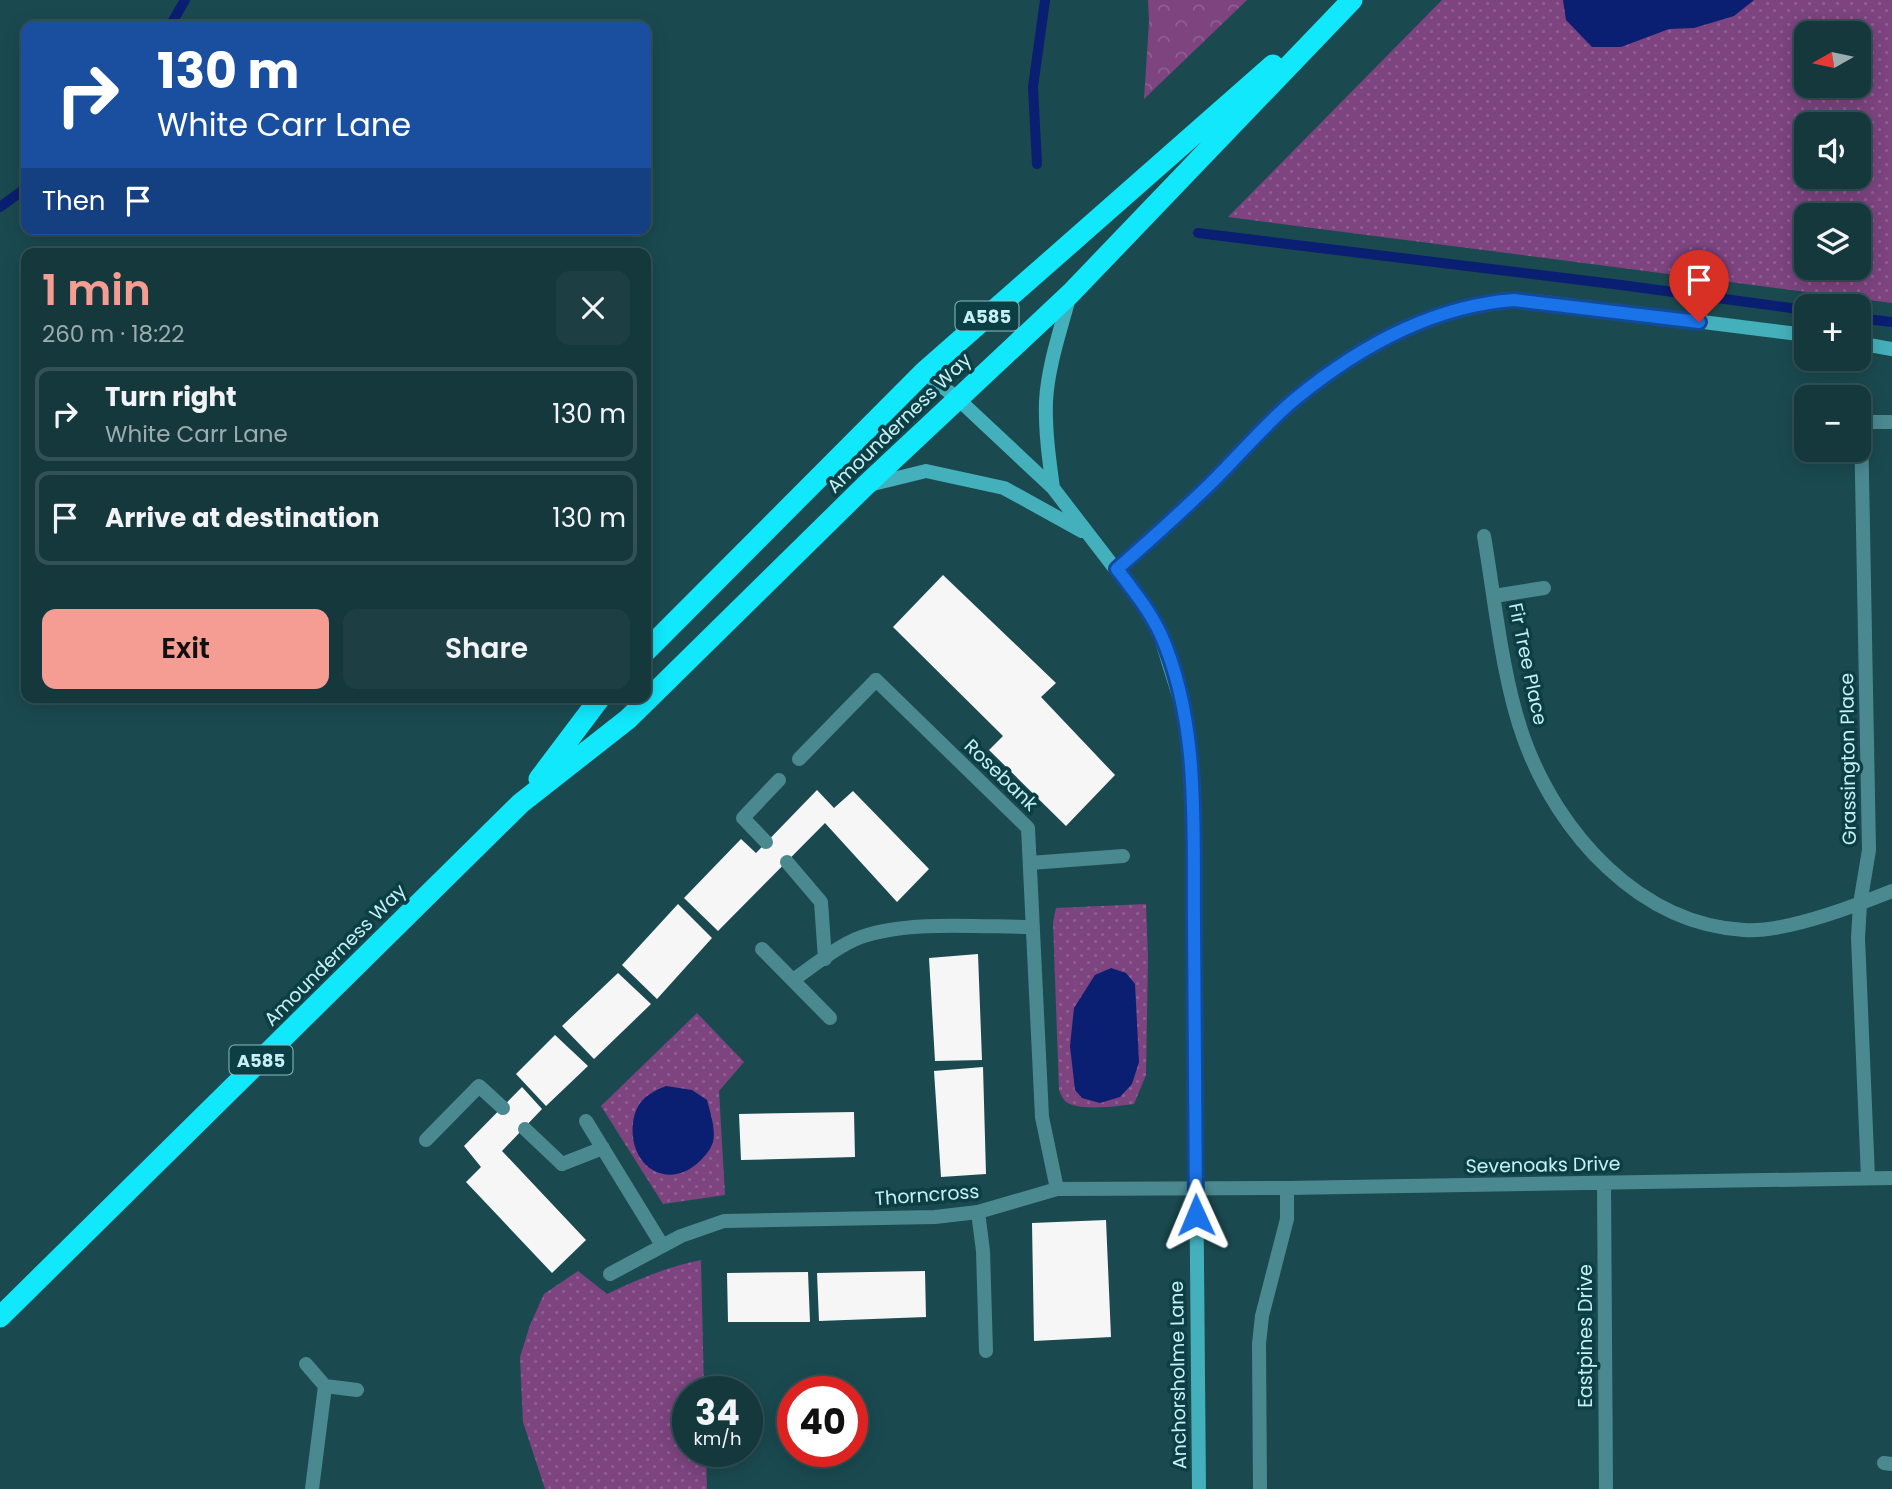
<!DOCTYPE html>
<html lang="en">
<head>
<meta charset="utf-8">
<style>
	body { margin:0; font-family:Poppins,sans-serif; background:#1d3f43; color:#f1f3f6; height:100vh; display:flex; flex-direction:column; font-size:26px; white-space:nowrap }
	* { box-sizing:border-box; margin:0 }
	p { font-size:23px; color:#9dacaf }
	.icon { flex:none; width:38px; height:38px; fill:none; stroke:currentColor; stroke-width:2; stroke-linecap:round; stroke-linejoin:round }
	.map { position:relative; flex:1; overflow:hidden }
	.drawer { position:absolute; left:21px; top:248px; width:630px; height:455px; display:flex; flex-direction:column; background:#14383c; border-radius:14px; box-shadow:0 4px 18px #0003,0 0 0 2px #335256 }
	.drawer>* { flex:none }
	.banner { position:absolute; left:21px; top:21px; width:630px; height:214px; border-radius:14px; box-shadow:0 4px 18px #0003,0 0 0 2px #335256; background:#1a4fa0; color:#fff; overflow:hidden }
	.needle { width:46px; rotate:261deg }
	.buttons { position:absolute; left:1794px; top:21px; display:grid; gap:14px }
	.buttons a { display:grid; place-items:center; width:77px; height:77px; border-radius:14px; background:#14383c; box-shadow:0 4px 18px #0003,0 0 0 2px #335256; font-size:35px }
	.speed { position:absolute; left:672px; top:1376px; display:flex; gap:14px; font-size:35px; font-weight:700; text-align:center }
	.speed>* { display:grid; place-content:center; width:91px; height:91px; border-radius:50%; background:#14383c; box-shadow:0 4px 18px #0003,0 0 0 2px #335256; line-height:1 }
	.speed small { font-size:18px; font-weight:400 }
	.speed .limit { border:10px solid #d22; background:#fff; color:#111 }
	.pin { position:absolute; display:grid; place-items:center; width:60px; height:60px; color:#fff; margin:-72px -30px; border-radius:50% 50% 50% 0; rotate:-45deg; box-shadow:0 0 7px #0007 }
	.pin .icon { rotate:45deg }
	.me { position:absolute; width:77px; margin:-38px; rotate:359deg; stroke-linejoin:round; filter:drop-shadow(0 0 5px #0008) }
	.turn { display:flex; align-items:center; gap:24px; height:147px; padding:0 21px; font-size:32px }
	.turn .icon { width:91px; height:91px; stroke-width:2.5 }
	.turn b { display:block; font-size:49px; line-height:60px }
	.then { display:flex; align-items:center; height:66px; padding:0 21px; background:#0003; gap:14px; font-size:26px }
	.round { display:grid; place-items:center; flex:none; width:74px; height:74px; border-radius:14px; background:#1d3f43 }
	.head { display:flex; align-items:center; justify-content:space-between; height:119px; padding:0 21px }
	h1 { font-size:42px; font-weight:600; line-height:52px; color:#f59c93 }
	.button { display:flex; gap:14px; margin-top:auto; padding:14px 21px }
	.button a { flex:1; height:80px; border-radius:14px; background:#f59c93; color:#111; font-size:28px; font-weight:600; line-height:80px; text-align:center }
	.button a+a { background:#1d3f43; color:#f1f3f6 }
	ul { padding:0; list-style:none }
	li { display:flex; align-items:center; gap:21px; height:94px; margin:0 14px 10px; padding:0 7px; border:4px solid #335256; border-radius:14px }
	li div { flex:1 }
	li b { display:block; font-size:26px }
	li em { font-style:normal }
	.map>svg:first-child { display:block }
</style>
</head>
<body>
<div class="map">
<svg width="1892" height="1489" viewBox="0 0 1892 1489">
	<defs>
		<pattern id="grass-dots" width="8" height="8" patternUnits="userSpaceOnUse" patternTransform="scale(1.75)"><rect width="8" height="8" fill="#7d4480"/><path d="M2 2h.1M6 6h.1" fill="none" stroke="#8e5f93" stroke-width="1.8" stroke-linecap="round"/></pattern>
		<pattern id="forest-crowns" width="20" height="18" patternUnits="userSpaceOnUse" patternTransform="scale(1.75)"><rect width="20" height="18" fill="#7d4480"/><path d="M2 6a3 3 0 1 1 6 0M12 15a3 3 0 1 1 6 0" fill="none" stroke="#8e5f93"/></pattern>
	</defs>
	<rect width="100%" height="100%" fill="#1a4a50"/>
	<path fill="url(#grass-dots)" fill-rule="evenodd" d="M1442 0H1892V303L1228 217ZM1806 33H1858V86H1806ZM1806 124H1858V177H1806ZM1806 215H1858V268H1806Z
		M1146 904 1148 957 1146 1075 1134 1104C1118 1106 1077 1112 1065 1101 1062 1098 1061 1094 1059 1090L1053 922 1056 908Z
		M697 1013 744 1062 719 1091 725 1195 663 1204 601 1106Z
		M701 1260 704 1391H688V1451H706L707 1489H545L523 1422 520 1357 530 1325 544 1294 578 1271 607 1294C638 1279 667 1267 701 1260Z"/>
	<path fill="url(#forest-crowns)" d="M1148 0H1247L1144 99 1149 22Z"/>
	<path fill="#0a1e72" d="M1563 0H1754L1734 16 1694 28 1669 29 1621 47H1592L1566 20Z
		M1111 968 1126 973 1135 984 1139 1062 1132 1084 1120 1097 1100 1103 1082 1098 1075 1090 1070 1046 1074 1008 1095 975Z
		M666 1086 692 1090 707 1100C710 1112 716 1129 713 1142 711 1149 705 1156 701 1160 668 1193 628 1166 633 1123 636 1102 646 1094 666 1086Z"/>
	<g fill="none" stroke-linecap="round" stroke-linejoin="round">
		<path stroke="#0a1e72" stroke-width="10" d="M170 26 185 0
			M1037 164 1033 87 1045 0
			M0 207 26 188
			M1198 233 1621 285 1806 310
			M1858 318 1892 322"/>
	</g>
	<path fill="#f6f6f6" d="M943 575 1056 683 1041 697 1115 775 1066 826 989 750 1003 736 893 627Z
		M817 790 834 808 853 791 929 869 897 902 825 823 718 931 684 898 741 839 756 853Z
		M678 904 712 938 657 999 622 965Z
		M978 954 982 1060 935 1061 929 958Z
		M618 973 651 1004 594 1059 562 1026Z
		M555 1035 588 1066 546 1106 516 1074Z
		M983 1067 986 1174 941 1177 934 1071Z
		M522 1087 542 1109 502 1151 586 1240 552 1273 466 1182 481 1167 464 1146Z
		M854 1112 855 1157 741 1160 739 1114Z
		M1106 1220 1111 1337 1034 1341 1032 1223Z
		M925 1271 926 1317 819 1321 817 1273Z
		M808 1272 810 1322H728L727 1273Z"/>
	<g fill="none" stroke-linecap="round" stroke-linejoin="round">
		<path stroke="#4b8991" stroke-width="14" d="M799 759 876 680
			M766 842 743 818 779 780
			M787 862 821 902 825 959
			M1030 863 1123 856
			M525 1129 562 1164
			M426 1140 479 1086 503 1108
			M978 1212 983 1251 986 1351"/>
		<path stroke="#4b8991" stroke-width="14" d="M1858 422H1892
			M1861 422 1869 850 1860 904 1858 938 1868 1178
			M1484 536C1495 600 1502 678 1524 739 1558 833 1639 924 1744 930 1783 933 1855 906 1892 891
			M1494 596 1544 588
			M876 680 1028 828 1042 1117 1057 1189
			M762 949 830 1018
			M793 980C813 966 839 945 861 937 910 920 981 927 1033 927
			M586 1121 662 1245
			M562 1164 603 1148
			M1604 1183 1606 1489
			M610 1274 681 1236 724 1221 935 1217 978 1212 1057 1189 1287 1188 1892 1178
			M306 1364 325 1386 312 1489
			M325 1386 357 1390
			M1884 1463 1892 1464
			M1260 1489 1259 1344 1262 1316 1287 1219V1188"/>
		<path stroke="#44b0bc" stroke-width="14" d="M1858 343 1892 349
			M924 372 958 399 1053 488 1143 605 1160 635 1182 706 1190 760 1193 809 1199 1489
			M869 485 926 471 1004 488 1082 531
			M1053 488C1049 459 1045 430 1046 401 1048 365 1061 329 1070 294
			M1117 569C1148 542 1178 515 1207 487 1236 459 1263 427 1294 401 1350 353 1422 310 1496 302 1512 300 1528 301 1544 302L1806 335"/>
		<path stroke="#11e8fc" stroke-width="21" d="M646 651 924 372 1273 65
			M539 779 600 698
			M0 1317 521 803 628 719 865 486 1071 293 1352 0"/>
	</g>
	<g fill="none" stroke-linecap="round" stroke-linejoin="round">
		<defs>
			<path id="route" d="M1196 1215C1195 1118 1195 1020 1194 923 1193 828 1200 723 1161 635 1150 611 1133 590 1117 569 1148 542 1178 515 1208 486 1237 458 1263 426 1294 400 1357 348 1432 306 1514 300L1699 322"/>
		</defs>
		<use href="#route" stroke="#114b97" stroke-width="18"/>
		<use href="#route" stroke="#1a73e8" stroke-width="12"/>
	</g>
	<g text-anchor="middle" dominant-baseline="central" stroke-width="7" stroke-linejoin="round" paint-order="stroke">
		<g fill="#0c3f45" stroke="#8ebbc0" stroke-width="2">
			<rect x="955.5" y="301.5" width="63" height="29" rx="5"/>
			<rect x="229.5" y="1045.5" width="63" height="29" rx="5"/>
		</g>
		<g font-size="18" font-weight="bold" fill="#c6f0f5">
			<text x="987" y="316">A585</text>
			<text x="261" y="1060">A585</text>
		</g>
		<g font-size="19" fill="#c6f0f5" stroke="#0c3f45">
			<text transform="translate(899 423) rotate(-44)">Amounderness Way</text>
			<text transform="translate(1528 664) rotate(78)">Fir Tree Place</text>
			<text transform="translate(1848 759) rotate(-91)">Grassington Place</text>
			<text transform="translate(1001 775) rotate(44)">Rosebank</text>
			<text transform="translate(335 955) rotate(-45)">Amounderness Way</text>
			<text transform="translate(1543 1165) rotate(-1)">Sevenoaks Drive</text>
			<text transform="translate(927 1195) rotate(-4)">Thorncross</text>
			<text transform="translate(1585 1336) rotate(-90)">Eastpines Drive</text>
			<text transform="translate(1178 1375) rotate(-91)">Anchorsholme Lane</text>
		</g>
	</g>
</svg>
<div class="buttons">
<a><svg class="needle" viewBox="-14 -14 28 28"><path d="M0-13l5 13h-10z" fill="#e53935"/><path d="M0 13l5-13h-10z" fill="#9dacaf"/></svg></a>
<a><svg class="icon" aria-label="sound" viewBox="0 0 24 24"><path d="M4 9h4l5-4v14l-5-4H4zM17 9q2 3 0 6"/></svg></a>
<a><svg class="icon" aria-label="layers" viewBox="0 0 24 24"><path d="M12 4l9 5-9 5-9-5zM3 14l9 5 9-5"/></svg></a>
<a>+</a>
<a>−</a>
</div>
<div class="speed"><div>34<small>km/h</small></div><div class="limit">40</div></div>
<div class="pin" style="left:1699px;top:322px;background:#d93025"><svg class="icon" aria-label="arrive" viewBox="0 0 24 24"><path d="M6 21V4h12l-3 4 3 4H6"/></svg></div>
<svg class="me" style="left:1196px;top:1215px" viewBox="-20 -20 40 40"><path d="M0-17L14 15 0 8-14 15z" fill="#1a73e8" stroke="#fff" stroke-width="4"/></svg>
<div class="banner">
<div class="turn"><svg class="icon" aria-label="right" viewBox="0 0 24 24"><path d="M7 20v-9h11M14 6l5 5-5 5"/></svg><div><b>130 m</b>White Carr Lane</div></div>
<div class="then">Then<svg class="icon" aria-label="arrive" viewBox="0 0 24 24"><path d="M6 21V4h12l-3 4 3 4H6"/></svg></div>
</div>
<section class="drawer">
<div class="head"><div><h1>1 min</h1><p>260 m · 18:22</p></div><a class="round"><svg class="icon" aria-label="close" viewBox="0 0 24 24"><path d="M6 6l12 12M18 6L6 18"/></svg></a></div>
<ul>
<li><svg class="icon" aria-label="right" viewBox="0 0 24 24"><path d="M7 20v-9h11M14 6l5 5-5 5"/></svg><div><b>Turn right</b><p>White Carr Lane</p></div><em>130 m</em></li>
<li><svg class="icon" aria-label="arrive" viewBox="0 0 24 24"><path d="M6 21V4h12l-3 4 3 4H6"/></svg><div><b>Arrive at destination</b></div><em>130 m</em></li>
</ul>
<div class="button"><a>Exit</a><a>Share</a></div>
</section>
</div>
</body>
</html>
